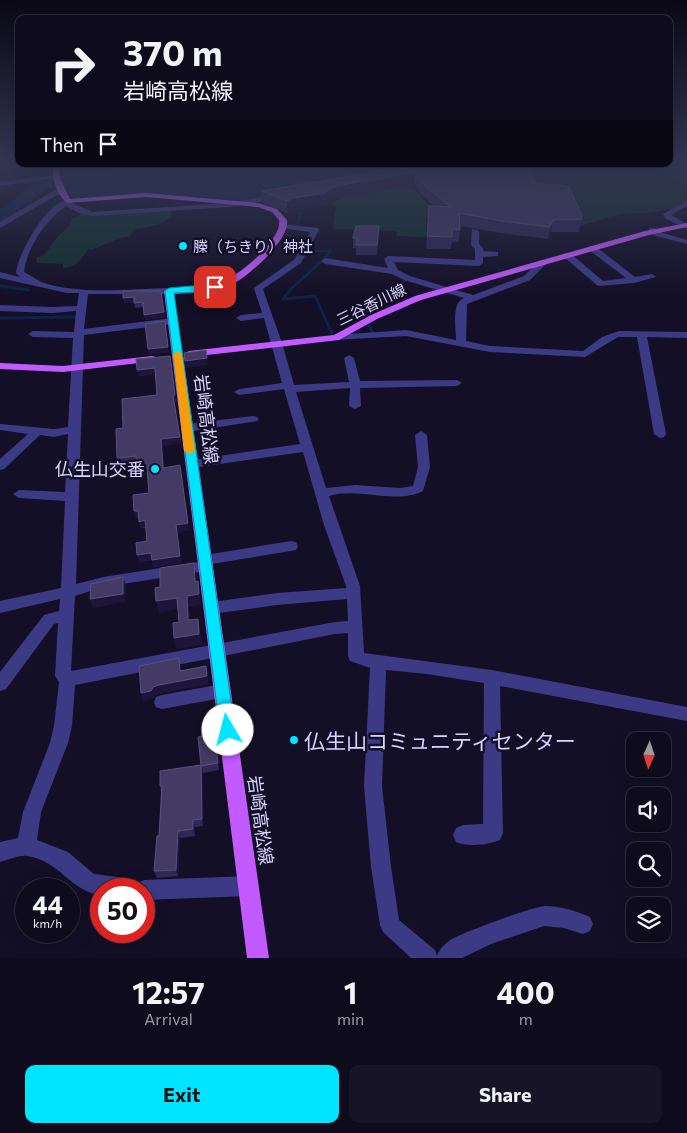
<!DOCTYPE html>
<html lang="en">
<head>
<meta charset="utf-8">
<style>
	body { margin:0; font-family:Commissioner,"Noto Sans JP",sans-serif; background:#171425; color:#f1f3f6; height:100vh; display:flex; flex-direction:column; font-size:19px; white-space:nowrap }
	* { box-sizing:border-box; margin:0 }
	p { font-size:16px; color:#9b9ba3 }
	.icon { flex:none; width:28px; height:28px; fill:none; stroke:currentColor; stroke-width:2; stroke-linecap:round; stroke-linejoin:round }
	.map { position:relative; height:958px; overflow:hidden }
	.sheet { display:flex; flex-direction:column; background:#0e0b1c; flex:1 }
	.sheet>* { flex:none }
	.banner { position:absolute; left:15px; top:15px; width:658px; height:152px; border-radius:10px; box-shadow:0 5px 20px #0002,0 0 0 1px #2e2b3b; background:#0e0b1c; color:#f1f3f6; overflow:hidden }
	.needle { width:32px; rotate:183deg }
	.fabs { position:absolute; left:626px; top:732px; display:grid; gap:10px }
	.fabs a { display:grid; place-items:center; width:45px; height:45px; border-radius:10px; background:#0e0b1c; box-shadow:0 5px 20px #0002,0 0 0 1px #2e2b3b; font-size:25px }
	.speed { position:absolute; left:15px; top:878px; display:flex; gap:10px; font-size:25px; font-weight:700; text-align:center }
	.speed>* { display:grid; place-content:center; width:65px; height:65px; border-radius:50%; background:#0e0b1c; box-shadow:0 5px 20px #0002,0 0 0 1px #2e2b3b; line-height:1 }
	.speed small { font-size:12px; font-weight:400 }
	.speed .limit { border:8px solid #d22; background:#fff; color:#111 }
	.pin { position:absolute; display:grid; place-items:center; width:42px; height:42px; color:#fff; margin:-21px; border-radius:10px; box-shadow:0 2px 8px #0006 }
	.me { position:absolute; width:55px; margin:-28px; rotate:352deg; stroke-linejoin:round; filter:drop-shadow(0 0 4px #0008) }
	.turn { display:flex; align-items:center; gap:18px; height:105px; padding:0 25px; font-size:22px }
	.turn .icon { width:65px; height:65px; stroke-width:2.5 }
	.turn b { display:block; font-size:35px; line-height:42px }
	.then { display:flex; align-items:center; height:48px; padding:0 25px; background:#0003; gap:10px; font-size:19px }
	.eta { display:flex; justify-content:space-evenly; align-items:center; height:85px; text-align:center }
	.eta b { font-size:30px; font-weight:700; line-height:35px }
	.primary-button { display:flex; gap:10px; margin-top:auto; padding:10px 25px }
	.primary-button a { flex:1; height:58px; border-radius:10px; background:#00e5ff; color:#111; font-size:20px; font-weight:700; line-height:58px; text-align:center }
	.primary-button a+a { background:#171425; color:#f1f3f6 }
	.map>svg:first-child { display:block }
</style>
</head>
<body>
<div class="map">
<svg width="687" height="958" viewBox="0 0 687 958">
	<rect width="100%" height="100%" fill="#130f26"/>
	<path fill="#12302f" d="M669 163H687V206L649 213 621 214 580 226 535 195 522 164Z
		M108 164H177C163 176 86 177 64 178L60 170 109 166Z
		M411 186 427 203 454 218 426 217V237L397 236 396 231 333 229 336 207 332 204 334 201 344 197Z
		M172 208 170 218 157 225 133 230 130 237H124L91 250 89 249C81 258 77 268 63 268V264L37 263 36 258 44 255 58 236 69 226 73 218 82 214Z"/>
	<path fill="#0c2248" d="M179 164H433L414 172 231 203 145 194 114 195 77 200 72 199 64 185 72 182V180H65L64 178H94L165 172 171 171Z"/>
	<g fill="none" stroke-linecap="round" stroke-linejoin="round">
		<path stroke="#0c2248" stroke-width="2.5" d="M5 165 12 182
			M0 168 8 163
			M62 168 106 164
			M299 227 297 226 300 213 304 211
			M308 249 307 251H330L326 258"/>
		<path stroke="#0c2248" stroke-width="3" d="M326 257 291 289 283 299 315 296 333 336H335
			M0 286 28 290
			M0 318 78 317
			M369 334 373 333 360 306 374 302 388 304 397 287 407 279"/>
		<path fill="#0c2248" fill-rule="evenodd" d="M65 175 71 179 69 182 45 189 5 220 0 221V210L35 183Z"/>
		<path fill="#3d3a85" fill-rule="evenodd" d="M57 175 59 176V178L0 186V182Z
			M60 187 67 189 0 228V222Z
			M279 194H282V198L229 207 92 216 79 213 66 206C46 220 27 247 24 272 30 275 36 279 41 282 78 295 130 289 169 288L174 291 169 294H88L84 329 173 318 178 321 173 324 84 335 76 584 103 577 199 562 200 556 205 555 291 541 296 542 298 546 296 550 291 551 212 564 211 570 206 571 103 587 75 596 71 671 335 622 348 621 347 599 277 605 212 614 207 612 205 608 207 604 212 602 277 593 346 588V586L324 525 303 452 192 468 186 464 192 460 300 444 284 389 239 395 234 392 239 389 282 383 264 318 241 321 236 318 241 315 262 313 254 288 295 259 310 232 282 228V224L318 228 319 230 301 263 263 289 282 343 294 385 349 382 344 358 349 355 354 358 360 381 457 380 462 383 457 386 360 388 361 406 355 409 349 406 350 388 296 392 326 488 355 485 400 488 413 486 418 467 415 435 421 431 427 435 430 467 423 491C395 505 359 487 329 496L360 586 364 653 492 670 687 707V721L500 686 503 833 500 840C488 845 468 847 456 842L453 835 456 828 463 825 483 824 484 683 427 674 386 670 382 786 391 867 399 920 435 950 437 956C439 950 443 945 449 941 458 934 534 906 546 906 561 906 576 911 590 917L593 924 590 931 583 934 564 928 544 926 491 944 462 958H411L383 932 380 925 371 867 364 786 370 668 350 661 348 656V633L335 634 75 685 72 726 68 743 41 812 37 840 68 852 94 874 133 879 140 882 144 880 249 876 256 879 259 886 256 893 249 896 144 900V889H101V895C71 892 59 860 27 856 19 855 8 860 0 862V842L18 838 23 812 50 743 54 726 59 682 55 676 58 623 54 624 6 689 0 691V672L44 615 59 611 60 599 0 613V601L61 588 65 501 19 498 13 494 19 490 65 492 68 434 54 437 40 435 4 469 0 470V459L28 434 0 430V424L54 429 68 427 73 338 33 337 28 334 33 331 74 332 76 311 52 313 0 311V305L52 307 77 306 79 293H67L0 278V272L20 277 16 273C18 254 48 198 71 199L72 203 92 212 229 203Z
			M687 201V206L671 215 687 224V228H684L665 218 663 214Z
			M649 228H655L656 231 687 240V244L649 234Z
			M472 229 479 231V244L483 248V251L498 252V256L483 257V263L479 266 394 262 398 270 410 276 473 295 524 276 540 260H546V264L530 280 467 304 466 341 490 346 583 351 602 337 619 331 687 332V338L647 337 666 434 664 437 660 438 654 434 637 337H618L585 357 490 352 406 336 333 340 331 338 336 335 406 330 456 340C456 328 451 303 464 298L404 280 392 274 325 264 321 261 325 258 388 268 384 259 388 256 475 260V249L471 245Z
			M589 246H595L635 277 652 274 656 277 634 283 598 286 564 257V253H570L603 281 626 278 589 250Z
			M253 416 257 417 259 419 257 421 187 432 181 428 187 424Z
			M222 684 228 686 230 691 228 696 222 698 162 709 156 707 154 702 156 697 162 695Z"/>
		<path fill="#c25bff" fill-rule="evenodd" d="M53 164H59L60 178 70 199 146 193 258 203 277 209 287 220C291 239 247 278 231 285 213 292 193 293 174 294L269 958H247L164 291 169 288C186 288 204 288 220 283 237 277 283 240 279 220L272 212 258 207 146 197 68 203C57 197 51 176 53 164Z
			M687 223V227L649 235 421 300 377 319 339 340 189 357 184 354 189 351 334 335 371 315 415 296 645 231Z
			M152 356 156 357 157 359 156 361 63 372 0 369V363L63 366Z"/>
	</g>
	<path fill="#312854" d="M419 164 536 184 582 219 579 232H551L548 239 501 233 460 226 459 242H452L451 249H426L429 206H434L420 194 415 184 337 198 330 200 326 205 294 210 287 213 263 203 262 191Z
		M379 226V236L377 255H356V248H353V238Z
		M161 291 165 317 145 320 144 307 135 308 134 302 124 303Z
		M171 362 176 402H174L181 443 162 446 164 468 189 530 177 532 181 563 153 567 152 560 139 562 147 541 146 528H141L139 518H136L149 493 147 474 139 475 137 463 118 465 117 458 157 395 155 374 139 376 137 370Z
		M214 733 219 770 203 773V826L195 827V836L180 838 178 876 157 878 154 871 159 836 161 792 160 786 201 765Z"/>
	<path fill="#1d163a" d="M415 172V184L337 198 330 200 326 205 294 210 287 213V201L293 198 337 186Z
		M553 220 551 232 548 239 550 227Z
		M379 226V236L377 255V245Z
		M161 291 165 317 145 320 144 315Z
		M134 297 135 302 124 303 123 298Z
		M165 321 169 352 149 355 148 349Z
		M207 358 208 365 186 368 185 361Z
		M171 362 176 402H174L181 443 162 446 165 475 161 439 173 396Z
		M155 368 156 374 139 376 137 370Z
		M180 465 189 530 177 532 181 563 153 567 152 560 176 525Z
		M147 467 148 474 139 475 137 468Z
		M134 511H138L140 517 136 518Z
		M145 520 147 527 141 528 139 522Z
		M151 553 153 560 139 562 137 555Z
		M194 563 196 574 197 593 195 582Z
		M123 577 126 586 125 602 93 608 90 599Z
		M198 581 201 605 189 607 190 632 188 620 187 596Z
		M177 598 179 609 159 613 156 601Z
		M198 619 200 630 202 645 177 649 174 638Z
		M206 666 209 684 162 693 155 695 153 699 143 701 141 693 153 687Z
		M201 766 203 773V826L202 819Z
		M193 820 195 827V836L193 829Z
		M178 831 180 838 178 876 176 870Z"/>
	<path fill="#433a66" stroke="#5a527e" d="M419 164H527L536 184 560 185 569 187 581 213 582 219 553 220 550 227 502 221 459 213 460 230 452 229V237L427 236 429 206 451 207 427 188 421 182 415 172 337 186 330 188 326 193 293 198 287 201 262 191Z
		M356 226H379L377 245H356L357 238H353Z
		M123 291H161L164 312 144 315 143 302 134 303V297L123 298Z
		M165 321 168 347 148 349 145 324Z
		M206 350 207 358 185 361 184 353Z
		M170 356 175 395 173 396 180 437 161 439 163 468 180 465 188 523 176 525 180 556 152 560 151 553 137 555 136 543 147 541 145 520 139 522 138 511H134L133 495 149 493 147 467 137 468 136 456 117 458 116 429 123 428 122 399 157 395 155 368 137 370 136 359Z
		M194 563 195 582 198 581 199 594 187 596 188 620 198 619 199 634 174 638 173 623 179 622 177 598 156 601 155 588 160 587V568Z
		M123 577V594L90 599 91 584Z
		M179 658 180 671 206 666 207 676 159 685 153 687 151 691 141 693 139 666Z
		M214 733 218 763 201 766 202 819 193 820V829L178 831 176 870 154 871 157 836H159L162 786H160V771L201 765 198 737Z"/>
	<linearGradient id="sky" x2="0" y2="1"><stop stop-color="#0a0815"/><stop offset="0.55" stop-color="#333752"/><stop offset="1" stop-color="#333752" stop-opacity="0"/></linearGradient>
	<rect width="687" height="297" fill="url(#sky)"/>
	<path fill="#00e5ff" stroke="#0095a6" d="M215 284 219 287 218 289 201 292 174 293 235 730 233 735 228 737 222 735 220 730 165 291 169 288Z"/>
	<path fill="#f59e0b" d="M178 351 182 354 195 451 190 454 184 451 173 354Z"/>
	<g fill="#00e5ff" stroke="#130f26" stroke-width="2">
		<circle cx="183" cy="246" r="5"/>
		<circle cx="155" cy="469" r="5"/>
		<circle cx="294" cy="740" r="5"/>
	</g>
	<g text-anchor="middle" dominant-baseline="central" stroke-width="5" stroke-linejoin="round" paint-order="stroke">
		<g font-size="15" fill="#d9d4ff" stroke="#130f26" text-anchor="start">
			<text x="193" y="246">榺（ちきり）神社</text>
		</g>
		<g font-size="15" fill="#d9d4ff" stroke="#130f26">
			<text transform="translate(371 304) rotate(-26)">三谷香川線</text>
		</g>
		<g font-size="18" fill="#d9d4ff" stroke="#130f26">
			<text transform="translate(207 419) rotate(83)">岩崎高松線</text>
			<text transform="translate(261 820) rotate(82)">岩崎高松線</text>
		</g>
		<g font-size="18" fill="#d9d4ff" stroke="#130f26" text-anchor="end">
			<text x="145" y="469">仏生山交番</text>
		</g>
		<g font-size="21" fill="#d9d4ff" stroke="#130f26" text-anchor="start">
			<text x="304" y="740">仏生山コミュニティセンター</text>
		</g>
	</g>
</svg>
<div class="fabs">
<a><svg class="needle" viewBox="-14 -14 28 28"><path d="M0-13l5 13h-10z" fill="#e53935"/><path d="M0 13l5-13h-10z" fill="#9b9ba3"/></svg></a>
<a><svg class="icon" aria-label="sound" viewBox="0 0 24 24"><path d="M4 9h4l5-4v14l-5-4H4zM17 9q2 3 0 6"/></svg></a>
<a><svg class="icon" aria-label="search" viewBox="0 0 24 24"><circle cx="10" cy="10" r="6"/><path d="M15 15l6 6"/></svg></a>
<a><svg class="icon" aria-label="layers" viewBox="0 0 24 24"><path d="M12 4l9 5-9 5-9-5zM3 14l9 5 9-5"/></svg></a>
</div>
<div class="speed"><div>44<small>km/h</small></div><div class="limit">50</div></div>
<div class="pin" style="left:215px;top:287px;background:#d93025"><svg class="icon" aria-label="arrive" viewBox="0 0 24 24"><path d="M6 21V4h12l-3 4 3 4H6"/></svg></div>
<svg class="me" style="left:228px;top:730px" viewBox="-20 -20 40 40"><circle r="19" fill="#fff"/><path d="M0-13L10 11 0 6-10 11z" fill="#00e5ff"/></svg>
<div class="banner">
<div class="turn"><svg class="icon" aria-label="right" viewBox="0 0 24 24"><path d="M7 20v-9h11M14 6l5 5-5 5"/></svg><div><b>370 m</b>岩崎高松線</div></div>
<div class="then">Then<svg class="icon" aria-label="arrive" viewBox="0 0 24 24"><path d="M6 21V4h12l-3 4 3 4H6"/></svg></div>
</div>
</div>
<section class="sheet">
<div class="eta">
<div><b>12:57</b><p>Arrival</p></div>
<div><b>1</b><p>min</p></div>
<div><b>400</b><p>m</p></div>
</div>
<div class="primary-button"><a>Exit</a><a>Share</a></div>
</section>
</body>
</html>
